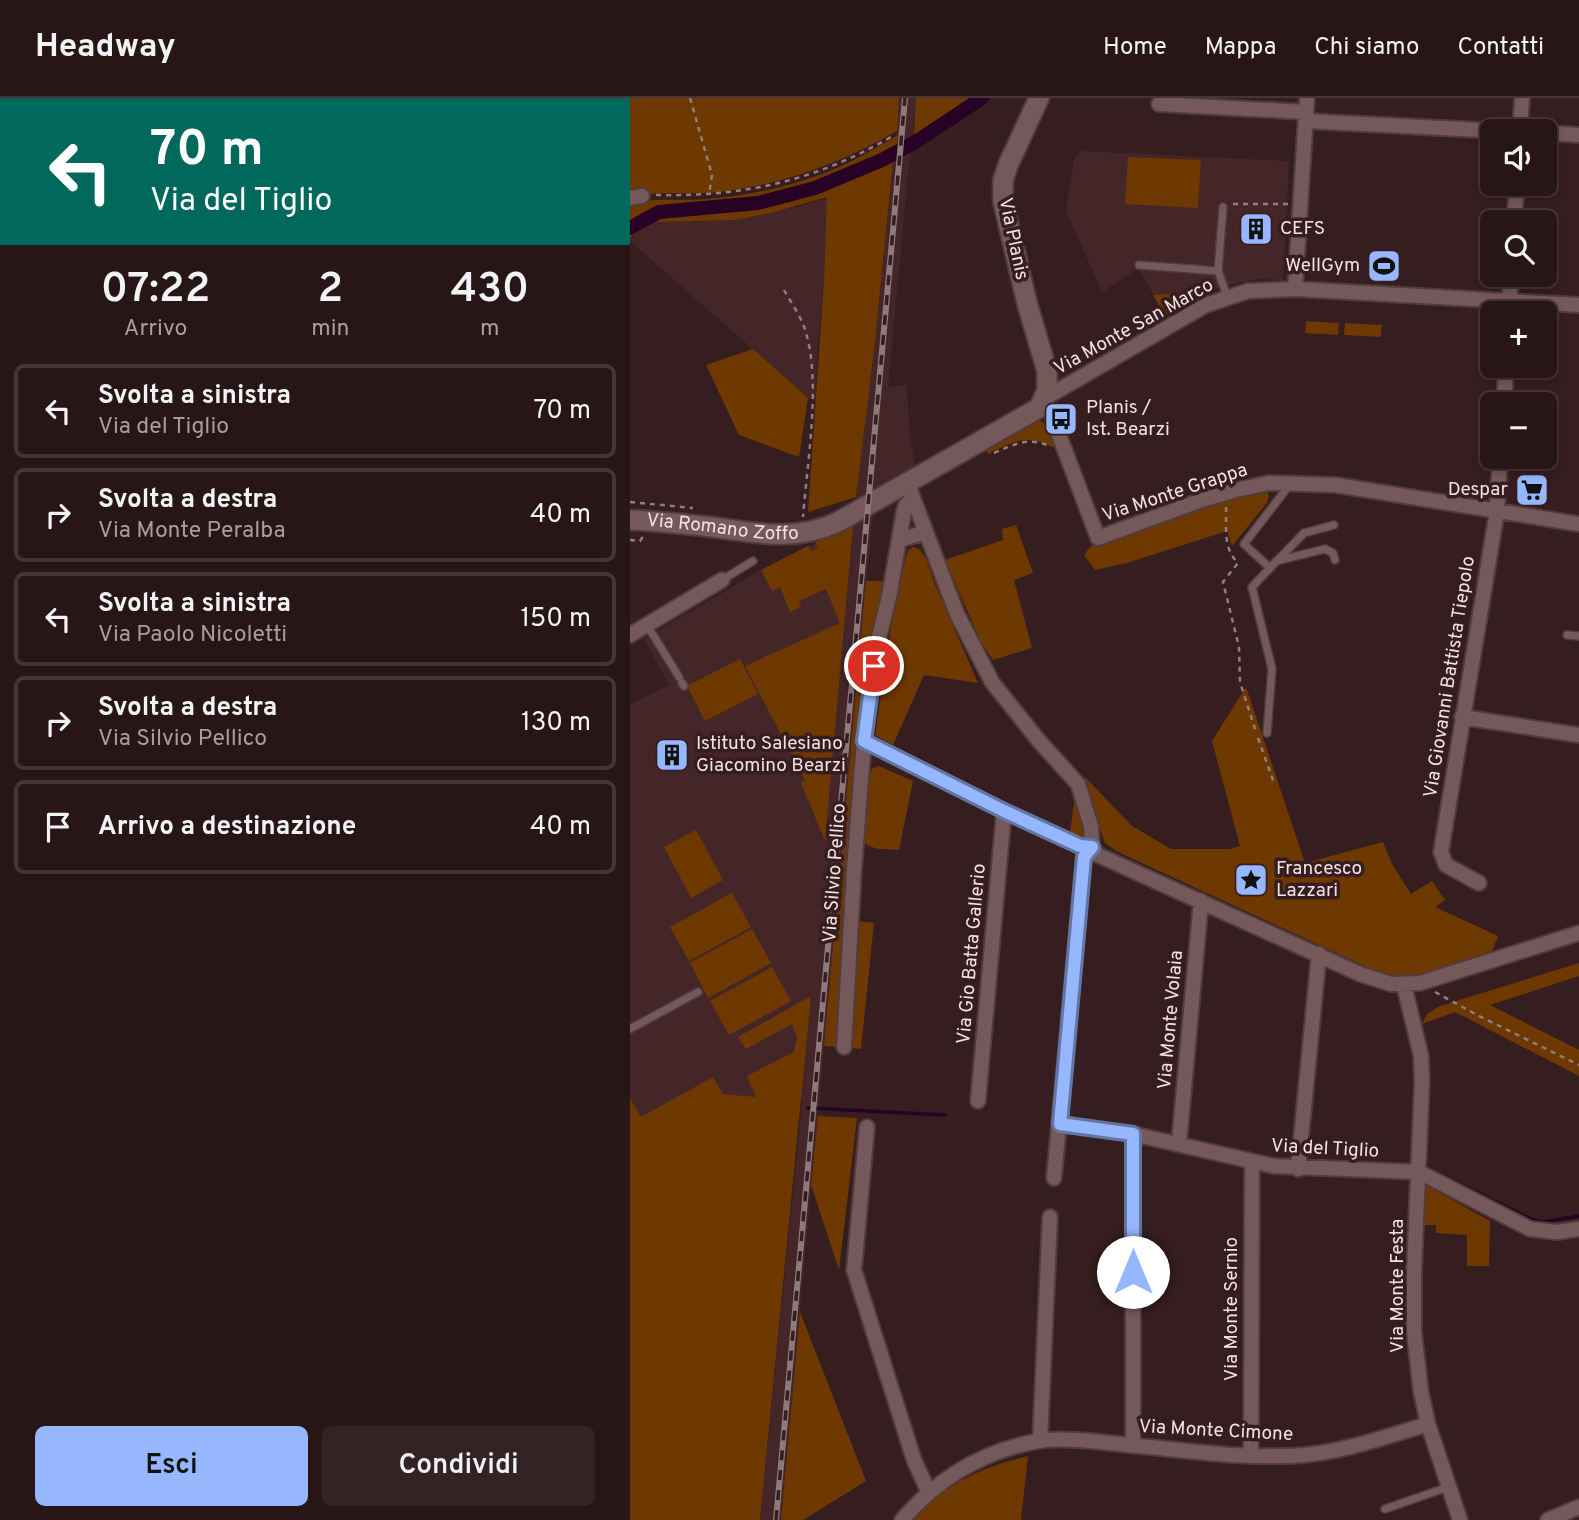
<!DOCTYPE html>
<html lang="it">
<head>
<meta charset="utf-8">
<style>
	body { margin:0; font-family:Overpass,sans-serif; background:#342324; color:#f1f3f6; height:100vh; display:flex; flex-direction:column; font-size:26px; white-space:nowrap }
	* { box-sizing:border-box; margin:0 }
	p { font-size:23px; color:#a59fa1 }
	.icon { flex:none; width:38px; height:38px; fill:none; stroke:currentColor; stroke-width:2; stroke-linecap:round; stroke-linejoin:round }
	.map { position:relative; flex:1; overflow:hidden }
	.details { display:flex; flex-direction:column; background:#281617; width:630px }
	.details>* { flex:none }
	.banner { background:#00695c; color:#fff; overflow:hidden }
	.controls { position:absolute; left:850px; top:21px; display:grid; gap:14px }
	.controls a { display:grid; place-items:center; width:77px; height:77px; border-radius:10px; background:#281617; box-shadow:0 4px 10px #0003,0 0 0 2px #443536; font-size:35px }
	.pin { position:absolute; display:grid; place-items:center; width:60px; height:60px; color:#fff; margin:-30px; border:4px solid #fff; border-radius:50%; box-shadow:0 2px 7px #0007 }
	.me { position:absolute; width:77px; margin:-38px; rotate:0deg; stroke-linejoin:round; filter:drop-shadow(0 0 5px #0008) }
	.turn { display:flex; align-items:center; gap:24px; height:147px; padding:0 35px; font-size:32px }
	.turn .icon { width:91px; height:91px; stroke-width:2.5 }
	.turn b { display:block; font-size:49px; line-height:60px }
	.eta { display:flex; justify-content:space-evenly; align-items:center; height:119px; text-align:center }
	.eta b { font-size:42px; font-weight:600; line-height:49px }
	.primary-button { display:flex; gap:14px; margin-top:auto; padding:14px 35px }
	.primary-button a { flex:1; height:80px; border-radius:10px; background:#96b6fd; color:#111; font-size:28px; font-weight:600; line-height:80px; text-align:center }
	.primary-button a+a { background:#342324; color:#f1f3f6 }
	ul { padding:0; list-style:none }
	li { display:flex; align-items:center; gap:21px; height:94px; margin:0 14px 10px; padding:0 21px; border:4px solid #443536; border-radius:10px }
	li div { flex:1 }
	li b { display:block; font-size:26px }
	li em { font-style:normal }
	header { display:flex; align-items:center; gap:42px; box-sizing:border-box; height:98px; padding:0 35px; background:#281617; border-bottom:2px solid #443536 }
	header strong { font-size:33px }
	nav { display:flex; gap:38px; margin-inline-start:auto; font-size:24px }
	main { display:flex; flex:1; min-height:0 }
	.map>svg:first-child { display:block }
</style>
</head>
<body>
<header>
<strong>Headway</strong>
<nav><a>Home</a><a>Mappa</a><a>Chi siamo</a><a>Contatti</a></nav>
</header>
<main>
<section class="details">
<div class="banner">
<div class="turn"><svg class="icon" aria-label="left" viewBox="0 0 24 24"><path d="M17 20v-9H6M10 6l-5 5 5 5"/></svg><div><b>70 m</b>Via del Tiglio</div></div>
</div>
<div class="eta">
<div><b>07:22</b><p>Arrivo</p></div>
<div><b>2</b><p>min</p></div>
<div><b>430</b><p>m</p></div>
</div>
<ul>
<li><svg class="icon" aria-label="left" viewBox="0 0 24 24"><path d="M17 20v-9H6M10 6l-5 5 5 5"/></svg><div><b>Svolta a sinistra</b><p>Via del Tiglio</p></div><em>70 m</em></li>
<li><svg class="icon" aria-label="right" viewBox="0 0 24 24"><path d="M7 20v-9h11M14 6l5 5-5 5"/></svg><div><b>Svolta a destra</b><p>Via Monte Peralba</p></div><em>40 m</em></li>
<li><svg class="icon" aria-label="left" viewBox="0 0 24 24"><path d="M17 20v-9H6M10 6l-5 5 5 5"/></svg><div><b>Svolta a sinistra</b><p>Via Paolo Nicoletti</p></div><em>150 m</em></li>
<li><svg class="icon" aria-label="right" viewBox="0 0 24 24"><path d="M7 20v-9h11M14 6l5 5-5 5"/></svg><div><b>Svolta a destra</b><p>Via Silvio Pellico</p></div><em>130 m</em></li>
<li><svg class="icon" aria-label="arrive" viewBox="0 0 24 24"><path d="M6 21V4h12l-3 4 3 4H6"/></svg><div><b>Arrivo a destinazione</b></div><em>40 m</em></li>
</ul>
<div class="primary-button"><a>Esci</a><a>Condividi</a></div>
</section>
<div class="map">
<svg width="949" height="1422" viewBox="0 0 949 1422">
	<rect width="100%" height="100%" fill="#361d1f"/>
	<path fill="#452628" d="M269 0H286L284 39 279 41 277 56 280 55 258 289 277 287 279 331 285 367 245 390 151 1422H130L172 1004 92 996 83 979 11 1020 0 1000V607L39 587 14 541 131 472 223 427 244 253 263 63 265 60 268 38 266 39Z
		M451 53 659 63 653 182 629 181 593 188 572 197 535 218 509 170 472 194 436 113 444 61Z
		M198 99 194 182 187 253 186 302 178 300 0 143V139L26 124 105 122 171 108Z"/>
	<path fill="#6d3900" d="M0 0H269L267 33C212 65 154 86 91 94 60 97 30 93 0 98Z
		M286 0H343L284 39Z
		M268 37 267 47 203 79 166 91 112 103 28 111 0 126V105C28 99 57 104 86 100 128 96 172 86 211 68 231 59 249 48 268 37Z
		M266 57 263 63 244 253 226 399 178 414 194 182 197 99 141 115 105 122 26 124 0 139V132L28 118 128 109 189 93Z
		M498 59 571 62 568 110 495 106Z
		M581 181 585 191 535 218 523 197 551 195Z
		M676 223 709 225 708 237 675 235Z
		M715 225 752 227 751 239 714 237Z
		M123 251 178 300 169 359 109 337 76 267Z
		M408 322 418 327 428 352C398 335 387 342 358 356L356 351Z
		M628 392 637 393 639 398 637 405 602 448 597 433 497 465 465 472 454 457 461 448Z
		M223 427 195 743 171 685 175 682 115 568 210 525 196 491 169 503 171 509 160 514 150 489 142 493 131 472 178 448 182 453 188 450 185 444Z
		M386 427 403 475 384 482 402 550 363 562 350 542 315 462 373 442 372 431Z
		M283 449 289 451 296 460 304 484 348 585 294 577 263 647 245 637 260 535 275 462 278 452Z
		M236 483H258L220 768 206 949 194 948Z
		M110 561 128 596 75 623 57 588Z
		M616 589 675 765 753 744 762 766 781 796 802 783 815 802 805 809 868 838 861 856 796 879 776 882 739 870 488 754 475 745 473 740 455 679 502 728 541 751H600L610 748 582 643Z
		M249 668 283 683 269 752C256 751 239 753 232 741L239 676 243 670Z
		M445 697 454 724 453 741 440 735Z
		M66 732 93 782 61 800 34 749Z
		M102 795 121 829 59 863 40 829Z
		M226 823 244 825 231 951 222 950Z
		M122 831 141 865 78 900 60 865Z
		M949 865V878L860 907 949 952V978L825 914 792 926 797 916 810 908Z
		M142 869 161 903 99 937 80 903Z
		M181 898 130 1422H0V1000L11 1019 83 979 93 996 126 999 117 978 164 954 167 939 162 926 116 951 108 939Z
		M188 1018 227 1020 209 1172 181 1087Z
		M796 1087 860 1123 859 1168H837V1137L806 1135V1127H793Z
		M170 1214 236 1383 173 1422H151Z
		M398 1358 391 1422H283C312 1387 354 1368 398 1358Z"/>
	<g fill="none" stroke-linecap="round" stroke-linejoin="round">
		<path stroke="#270225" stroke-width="3.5" d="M178 1010 315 1017
			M799 1071 903 1122 913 1124 949 1118"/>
		<path stroke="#270225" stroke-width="14" d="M0 130 29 114 128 105 185 90 252 62 287 43 352 0"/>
		<defs>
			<path id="lane" d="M593 109 588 173 597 198
				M509 167 588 173
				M661 385 614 446 640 470 674 435 704 427
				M646 463 695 451 703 455 705 462
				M92 482 123 463
				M17 527 49 579
				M937 537 949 538
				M52 585 54 588
				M637 635 642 571 622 489 640 470
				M0 931 68 894
				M755 1411 818 1389"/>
			<path id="street" d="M529 6 676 14
				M676 23 869 33
				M890 33 892 0
				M915 35 949 37
				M0 100 12 98
				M884 124 887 86
				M665 191 677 0
				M949 207 665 191 618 193 576 207 415 300 468 440 572 402 606 392 639 385 706 387 949 426
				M879 215 881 177
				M874 306 876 268
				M280 392 327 516 362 584 409 643 448 686 461 728 462 749
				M269 442 296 434
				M0 537 92 482
				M832 619 949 637
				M234 643 374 713 450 748 462 749
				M462 749 468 757 730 876 761 886 790 885 949 835
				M849 785 816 767 811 754 867 413 870 359
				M774 887 791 958 792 984 784 1173V1234L791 1294 798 1326 830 1422
				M214 949 224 771 234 643 248 543 259 499 274 413 276 407 283 400
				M348 1003 374 713
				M430 1026 503 1036 643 1068 789 1074 900 1131 927 1134 949 1131
				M237 1029 224 1172 284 1362 299 1395
				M549 1045 571 803
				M668 1071 689 856
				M424 1080 454 759 462 749
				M410 1343 420 1119
				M503 1347V1036
				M621 1357 622 1065
				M272 1422C308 1380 353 1353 408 1343 433 1339 473 1344 498 1347 556 1352 617 1362 674 1357 716 1353 758 1338 798 1326
				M918 1422 949 1409"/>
			<g id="secondary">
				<path id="s1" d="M0 422C27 423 54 426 81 429 125 435 166 444 208 424L409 310 417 293V273L397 205 373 103V83L378 67 409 0"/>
			</g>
		</defs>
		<use href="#lane" stroke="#503b3d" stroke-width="10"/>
		<use href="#street" stroke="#503b3d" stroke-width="18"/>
		<use href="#secondary" stroke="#503b3d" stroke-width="23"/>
		<path stroke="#937d7f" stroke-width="2.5" stroke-dasharray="5 5" stroke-linecap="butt" d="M60 0 82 77 79 97
			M26 97C113 99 185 83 261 39
			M603 106H659
			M154 192C162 206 172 220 176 235 191 284 177 367 173 419
			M364 355C385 346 400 338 421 349
			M0 404 63 410
			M596 409C597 429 592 449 608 465L593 484 609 549 610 584 626 634
			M0 442 10 443 14 437
			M628 640 644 685
			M805 894 849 918 949 967"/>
		<use href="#lane" stroke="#75585a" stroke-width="7"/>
		<use href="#street" stroke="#75585a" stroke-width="14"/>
		<use href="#secondary" stroke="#75585a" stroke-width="19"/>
		<defs>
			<path id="rail" d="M146 1422 275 0"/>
		</defs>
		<use href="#rail" stroke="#8f7a7b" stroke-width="6"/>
		<use href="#rail" stroke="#361d1f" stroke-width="3.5" stroke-dasharray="10" stroke-linecap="butt"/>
	</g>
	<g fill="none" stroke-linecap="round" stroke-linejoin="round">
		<defs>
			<path id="route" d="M244 568 234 643 374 713 450 748 462 749 454 759 430 1026 503 1036V1174"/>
		</defs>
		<use href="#route" stroke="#6276a4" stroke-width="18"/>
		<use href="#route" stroke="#96b6fd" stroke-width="12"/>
	</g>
	<defs>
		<symbol id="building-square" viewBox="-11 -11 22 22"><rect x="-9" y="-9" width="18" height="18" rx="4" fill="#96b6fd" stroke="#361d1f"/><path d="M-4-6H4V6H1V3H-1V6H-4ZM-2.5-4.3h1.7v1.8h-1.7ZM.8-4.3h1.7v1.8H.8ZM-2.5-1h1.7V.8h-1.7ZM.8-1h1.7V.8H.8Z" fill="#111"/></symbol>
		<symbol id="stadium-square" viewBox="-11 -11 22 22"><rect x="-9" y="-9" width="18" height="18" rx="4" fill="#96b6fd" stroke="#361d1f"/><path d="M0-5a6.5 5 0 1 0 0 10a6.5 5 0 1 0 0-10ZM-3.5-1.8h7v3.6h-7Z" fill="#111"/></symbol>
		<symbol id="bus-square" viewBox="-11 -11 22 22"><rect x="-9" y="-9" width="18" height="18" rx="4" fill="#96b6fd" stroke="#361d1f"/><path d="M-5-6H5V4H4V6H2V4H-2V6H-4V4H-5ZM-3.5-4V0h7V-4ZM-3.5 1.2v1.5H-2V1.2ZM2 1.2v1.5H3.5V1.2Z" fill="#111"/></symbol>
		<symbol id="supermarket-square" viewBox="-11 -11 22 22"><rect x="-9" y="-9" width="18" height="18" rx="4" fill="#96b6fd" stroke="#361d1f"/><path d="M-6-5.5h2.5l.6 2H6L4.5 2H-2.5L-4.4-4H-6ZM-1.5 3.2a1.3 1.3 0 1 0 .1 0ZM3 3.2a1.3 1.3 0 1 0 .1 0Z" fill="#111"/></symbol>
		<symbol id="sight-square" viewBox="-11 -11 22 22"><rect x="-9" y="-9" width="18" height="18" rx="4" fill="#96b6fd" stroke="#361d1f"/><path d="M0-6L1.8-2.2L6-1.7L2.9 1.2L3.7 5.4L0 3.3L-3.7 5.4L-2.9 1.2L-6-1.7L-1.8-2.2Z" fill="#111"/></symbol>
	</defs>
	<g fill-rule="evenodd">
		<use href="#building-square" x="607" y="112" width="38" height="38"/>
		<use href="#stadium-square" x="735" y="149" width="38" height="38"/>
		<use href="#bus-square" x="412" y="302" width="38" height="38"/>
		<use href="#supermarket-square" x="883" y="373" width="38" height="38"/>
		<use href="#building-square" x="23" y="638" width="38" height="38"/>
		<use href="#sight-square" x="602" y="763" width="38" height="38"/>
	</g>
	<g text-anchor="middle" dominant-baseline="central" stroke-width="7" stroke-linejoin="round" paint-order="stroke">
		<g font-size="19" fill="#f4e2e3" stroke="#361d1f" text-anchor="start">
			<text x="650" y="131">CEFS</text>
			<text x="730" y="168" text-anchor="end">WellGym</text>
			<text x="456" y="310">Planis /<tspan x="456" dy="22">Ist. Bearzi</tspan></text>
			<text x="878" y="392" text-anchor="end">Despar</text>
			<text x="66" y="646">Istituto Salesiano<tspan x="66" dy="22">Giacomino Bearzi</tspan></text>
			<text x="646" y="771">Francesco<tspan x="646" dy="22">Lazzari</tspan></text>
		</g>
		<g font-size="19" fill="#f4e2e3" stroke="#361d1f">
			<text transform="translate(383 141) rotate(78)">Via Planis</text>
			<text transform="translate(504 229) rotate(-29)">Via Monte San Marco</text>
			<text transform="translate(545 395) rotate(-18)">Via Monte Grappa</text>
			<text stroke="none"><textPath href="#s1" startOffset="93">Via Romano Zoffo</textPath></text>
			<text transform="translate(820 579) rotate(-81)">Via Giovanni Battista Tiepolo</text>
			<text transform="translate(205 775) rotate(-86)">Via Silvio Pellico</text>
			<text transform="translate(342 856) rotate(-85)">Via Gio Batta Gallerio</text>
			<text transform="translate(541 922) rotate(-85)">Via Monte Volaia</text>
			<text transform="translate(695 1051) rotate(3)">Via del Tiglio</text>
			<text transform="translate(768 1188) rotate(-90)">Via Monte Festa</text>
			<text transform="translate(602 1211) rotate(-90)">Via Monte Sernio</text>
			<text transform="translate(586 1333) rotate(3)">Via Monte Cimone</text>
		</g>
	</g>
</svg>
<div class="controls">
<a><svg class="icon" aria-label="sound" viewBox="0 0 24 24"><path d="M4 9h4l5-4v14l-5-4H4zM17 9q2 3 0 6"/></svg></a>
<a><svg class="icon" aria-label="search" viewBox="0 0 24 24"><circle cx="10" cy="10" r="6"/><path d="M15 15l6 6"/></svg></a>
<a>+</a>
<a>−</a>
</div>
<div class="pin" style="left:244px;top:568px;background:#d93025"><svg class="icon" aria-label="arrive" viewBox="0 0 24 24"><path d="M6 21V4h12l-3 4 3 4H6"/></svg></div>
<svg class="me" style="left:503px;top:1174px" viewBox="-20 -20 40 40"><circle r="19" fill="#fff"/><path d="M0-13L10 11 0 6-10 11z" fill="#96b6fd"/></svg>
</div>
</main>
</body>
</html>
